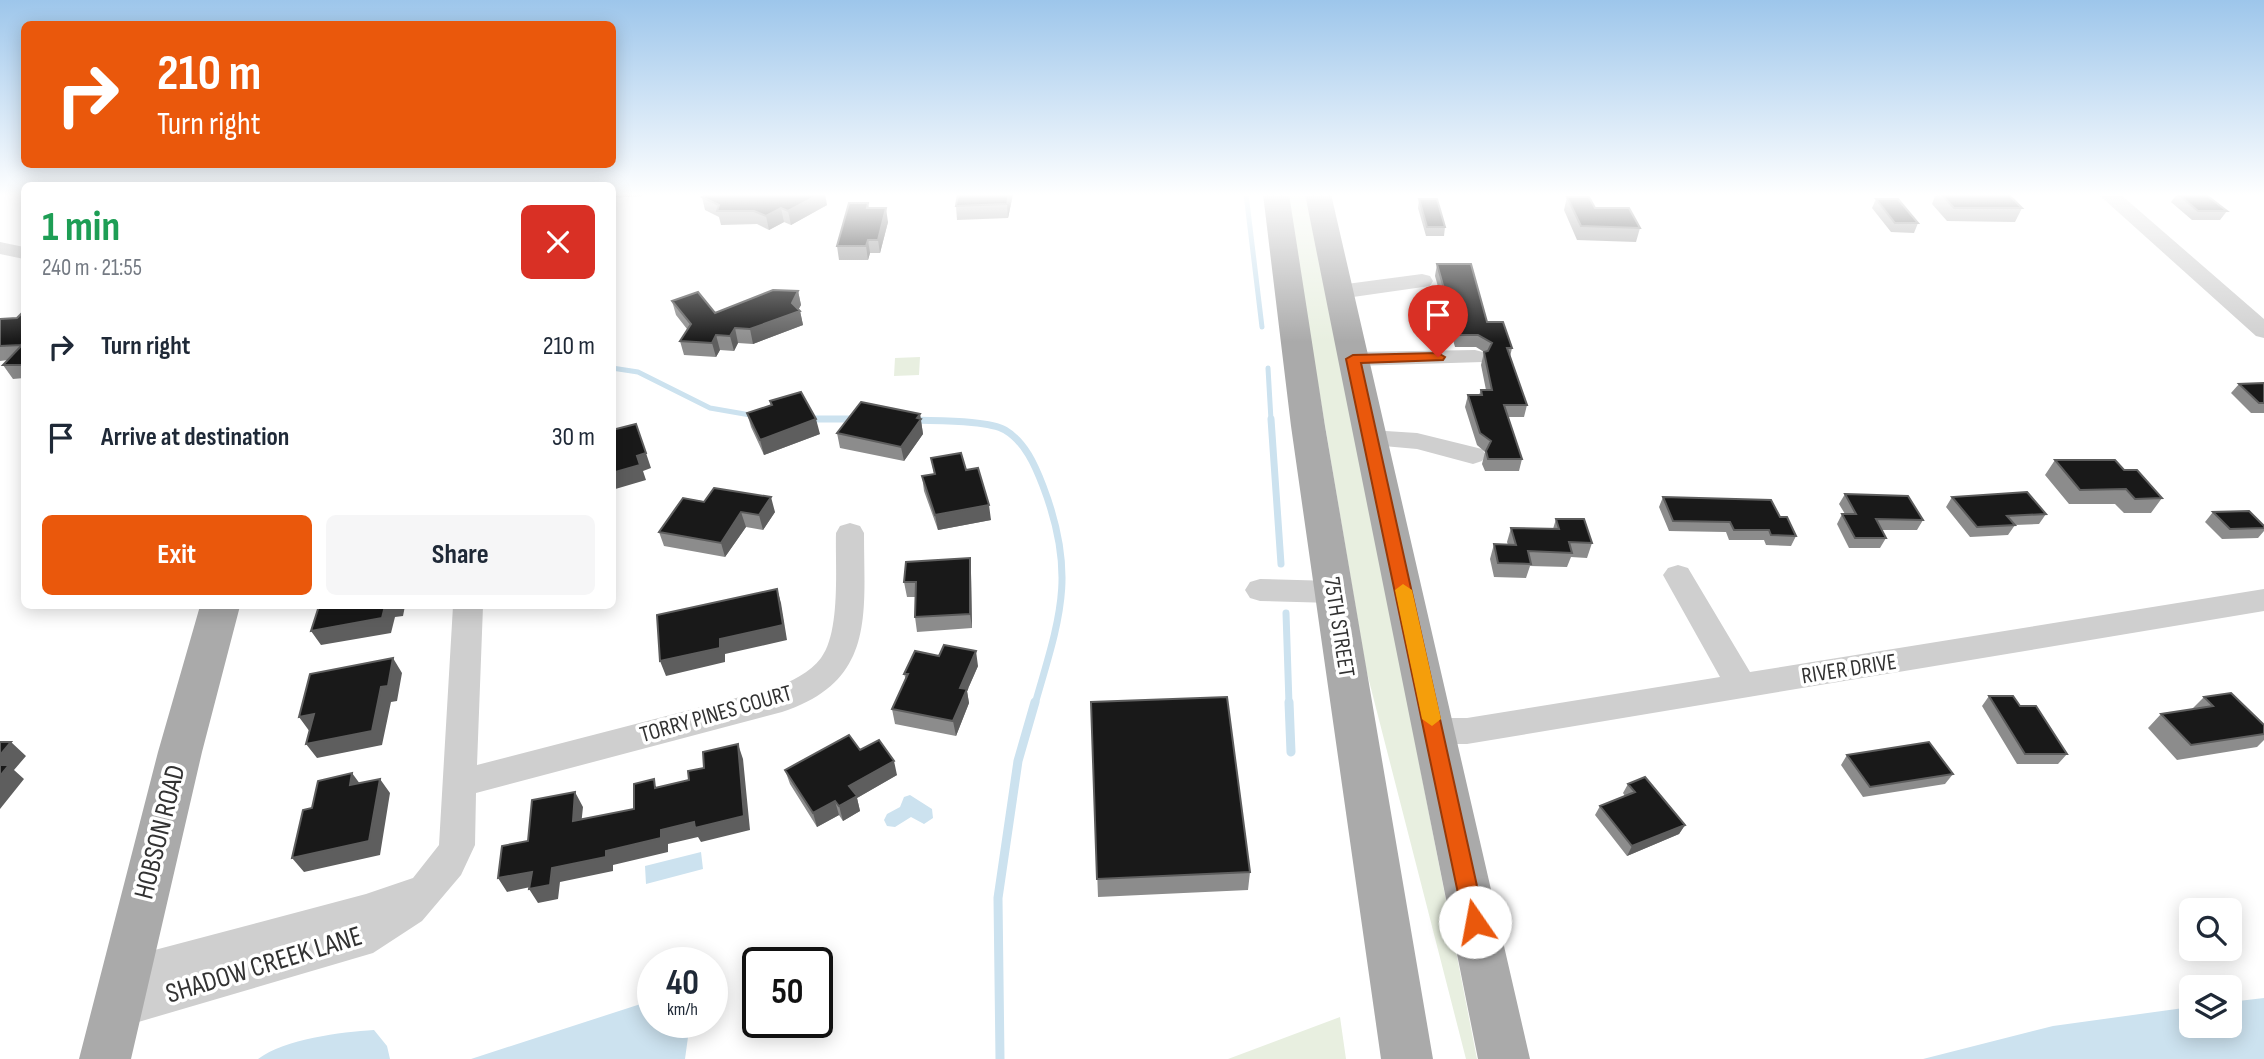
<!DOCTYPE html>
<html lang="en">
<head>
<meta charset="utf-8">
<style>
	body { margin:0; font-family:"Sofia Sans Condensed",sans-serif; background:#f6f6f7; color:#1f2937; height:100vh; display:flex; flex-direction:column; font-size:26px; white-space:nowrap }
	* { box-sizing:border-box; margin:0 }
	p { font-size:23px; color:#747a83 }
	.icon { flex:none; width:38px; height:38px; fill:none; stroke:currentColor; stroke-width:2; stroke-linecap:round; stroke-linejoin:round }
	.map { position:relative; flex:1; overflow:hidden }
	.details { position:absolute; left:21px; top:182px; width:595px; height:427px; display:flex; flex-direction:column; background:#fff; border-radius:10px; box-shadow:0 4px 18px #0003 }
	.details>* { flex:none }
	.hud { position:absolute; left:21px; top:21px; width:595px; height:147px; border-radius:10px; box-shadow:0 4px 18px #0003; background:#ea580c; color:#fff; overflow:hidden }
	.fabs { position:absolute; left:2179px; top:898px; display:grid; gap:14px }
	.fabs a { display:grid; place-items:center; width:63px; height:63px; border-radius:10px; background:#fff; box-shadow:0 4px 18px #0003; font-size:35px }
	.speed { position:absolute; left:637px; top:947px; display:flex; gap:14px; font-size:35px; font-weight:700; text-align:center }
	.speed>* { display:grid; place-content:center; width:91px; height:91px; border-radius:50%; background:#fff; box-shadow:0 4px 18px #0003; line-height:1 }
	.speed small { font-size:18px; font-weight:400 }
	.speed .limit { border:4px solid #111; border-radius:10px; background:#fff; color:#111 }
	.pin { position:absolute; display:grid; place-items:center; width:60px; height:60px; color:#fff; margin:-72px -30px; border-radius:50% 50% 50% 0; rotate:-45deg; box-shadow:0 0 7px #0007 }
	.pin .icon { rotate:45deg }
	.me { position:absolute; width:77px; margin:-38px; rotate:348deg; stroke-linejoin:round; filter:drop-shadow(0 0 5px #0008) }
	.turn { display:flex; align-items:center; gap:24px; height:147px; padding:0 21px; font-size:32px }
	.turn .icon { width:91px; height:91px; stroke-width:2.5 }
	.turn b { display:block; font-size:49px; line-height:60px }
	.round { display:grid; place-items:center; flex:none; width:74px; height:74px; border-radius:10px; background:#f6f6f7 }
	.head { display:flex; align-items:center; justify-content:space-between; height:119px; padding:0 21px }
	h1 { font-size:42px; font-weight:700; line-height:52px; color:#1e9e55 }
	.action { display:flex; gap:14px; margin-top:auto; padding:14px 21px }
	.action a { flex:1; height:80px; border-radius:10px; background:#ea580c; color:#fff; font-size:28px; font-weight:700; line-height:80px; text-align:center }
	.action a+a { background:#f6f6f7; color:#1f2937 }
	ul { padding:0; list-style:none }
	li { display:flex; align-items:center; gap:21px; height:91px; padding:0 21px }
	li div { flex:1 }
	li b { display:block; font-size:26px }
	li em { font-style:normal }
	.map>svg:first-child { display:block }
</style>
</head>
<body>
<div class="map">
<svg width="2264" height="1059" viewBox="0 0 2264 1059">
	<rect width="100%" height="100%" fill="#fff"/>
	<path fill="#e8efe0" d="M1286 194H1308L1477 1059H1466L1366 669Z
		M920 357 919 375 894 376 895 358Z
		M1340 1017 1346 1059H1228Z"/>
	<path fill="#cce2ef" d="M910 795 932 809 933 818 924 824 911 817 895 827 887 826 884 820 887 814 900 807 904 797Z
		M701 852 703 869 646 884 645 866Z
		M2264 998V1059H1923L2053 1026 2191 1007V1026H2230V1002Z
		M653 1000V1022H684L688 1037 685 1059H471Z
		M374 1030 387 1046 390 1059H258C285 1039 341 1032 374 1030Z"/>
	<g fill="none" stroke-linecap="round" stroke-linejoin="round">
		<path stroke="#cce2ef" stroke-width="5" d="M1246 194 1262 327
			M612 368 638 372 710 408 756 416
			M1268 368 1271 420
			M810 419H854
			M915 420H922"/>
		<path stroke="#cce2ef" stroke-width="7" d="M810 419H854
			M1271 419 1281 564
			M915 420C935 421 989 420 1005 430 1025 442 1035 465 1043 486 1077 575 1060 617 1035 704
			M1286 613 1289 704"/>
		<path stroke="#cce2ef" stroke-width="9" d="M1289 702 1291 752
			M1000 1059 998 898 1018 761 1035 702"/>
		<path fill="#cfcfcf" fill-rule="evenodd" d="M2098 194H2120L2264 319V338L2256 336Z
			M0 242 24 247V259L0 254Z
			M1422 274 1430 276 1433 281 1430 286 1339 299 1328 292 1339 285Z
			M1475 350 1483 352 1487 357 1483 362 1353 366 1344 364 1341 359 1344 354 1353 352Z
			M1370 430 1417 433 1482 449 1486 455 1482 461 1473 464 1417 449 1361 444 1357 438 1361 432Z
			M850 523 860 526 864 533C864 615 876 681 782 712L476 793 475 845 461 875 422 921 373 953 118 1028 104 1022 98 1009 104 996 120 989 113 987 108 974 113 961 366 894 413 878 439 845 453 606H483L477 765 775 688C791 681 810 673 821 658 841 631 835 566 836 533L840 526Z
			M1678 565 1688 568 1750 672 2264 589V611L1467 744H1434L1422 740 1418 731 1422 722 1434 718H1467L1720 677 1663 575 1668 568Z
			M1260 579 1333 581 1343 584 1348 592 1343 600 1333 603 1260 601 1250 598 1245 590 1250 582Z"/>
		<path fill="#aaa" fill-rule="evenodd" d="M1263 194H1289L1325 426 1433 1059H1381L1291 426Z
			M1305 194H1331L1530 1059H1478Z
			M200 606H240L202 752 131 1059H79L158 752Z"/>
	</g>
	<path fill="#8c8c8c" d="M612 194H644L642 196 612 198Z
		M958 194H1013L1008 218 957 220 956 206Z
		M1936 194H2008L2022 208 2015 222 1947 221 1932 204Z
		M2177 194H2205L2227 211 2220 220H2192L2171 202Z
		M702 197 827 205 791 225 784 222 769 230 757 224 721 225 719 217 705 210Z
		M1567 197 1640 228 1636 242 1577 240 1564 210Z
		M1419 199 1445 227 1444 236H1426L1418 208Z
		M1876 199 1918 223 1914 233 1891 232 1872 208Z
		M868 203 869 208 888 222 880 253H870L868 260H839L837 246Z
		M1437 264 1487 322 1512 348 1510 357 1527 405 1524 417H1508L1522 459 1519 471H1485L1482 464 1485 452 1477 445 1465 407 1468 395H1479L1481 390H1486L1481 365 1484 352 1476 347H1455L1435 276Z
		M798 291 801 305 798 310 800 311 803 325 753 344 738 343 734 351 720 350 716 357 684 355 680 341 687 329 676 315 672 301 715 313Z
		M24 311V378L13 379 3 365 8 360 0 361V319L17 318Z
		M2264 383V413H2251L2231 393 2239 384Z
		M770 401 820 434 764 455 751 427 747 413 771 406Z
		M920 414 923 434 904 461 840 448 837 433Z
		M931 458 966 470 991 520 938 530 924 491 922 476 934 474Z
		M2055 460 2124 470 2162 498 2151 513H2124L2115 504H2069L2045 475Z
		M1845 494 1923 520 1917 530H1881L1886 538 1880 548H1849L1837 524 1842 514H1845L1839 504Z
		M1663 497 1796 536 1791 546 1766 545 1764 540H1729L1726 532 1669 531 1659 507Z
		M1952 497 2046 514 2039 524 2015 525 2008 535 1970 537 1946 507Z
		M683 498 775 512 763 530 746 527 725 557 664 546 659 532Z
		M2213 512 2264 526V531L2258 538 2222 539 2205 522Z
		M1556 519 1592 543 1587 558 1571 557 1567 567 1530 566 1526 578 1494 577 1490 559 1494 544 1508 545 1507 542 1511 528 1553 529Z
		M970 558 971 573 972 628 917 632 915 617 916 597H907L904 582Z
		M978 666 967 691 969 703 956 736 895 724 892 709 906 680 904 674Z
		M1989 696 2020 706 2067 754 2058 764H2017L1982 706Z
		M2204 697 2264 725V740L2257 747 2177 760 2148 728 2161 714 2192 709Z
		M1091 702 1250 872 1248 890 1098 897Z
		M860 750 897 775 857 798 860 811 843 821 839 815 817 827 790 784 785 770Z
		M1847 755 1953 774 1945 784 1863 797 1841 765Z
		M1628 784 1685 825 1679 834 1627 856 1595 815 1600 806 1625 796 1623 793Z"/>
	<path fill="#5e5e5e" d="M820 194H825L827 205 791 225 788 211Z
		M1009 194H1013L1008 218 1007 204Z
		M781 208 784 222 769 230 766 216Z
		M886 208 888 222 880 253 878 240Z
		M868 240 870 253 868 260 866 246Z
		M798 291 801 305 797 312 800 311 803 325 753 344 750 329 792 303Z
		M735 328 738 343 734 351 730 336Z
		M716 335 720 350 716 357 712 343Z
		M920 414 923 434 904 461 901 447Z
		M816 419 820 434 764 455 760 440Z
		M646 453 651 468 643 471 646 480 612 490V473L637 456Z
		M771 497 775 512 763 530 759 515Z
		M989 505 991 520 938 530 935 515Z
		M741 512 746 527 725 557 721 543Z
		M970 558 971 573 972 628 970 614Z
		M777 589 781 603 787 640 725 654V662L666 676 660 661 720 639Z
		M385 606H405L403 616 395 617 391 633 321 645 311 631Z
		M976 651 978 666 967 691 969 703 956 736 953 721 960 688Z
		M393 658 402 673 397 701 391 702 382 745 317 758 306 744 381 687Z
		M314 714 310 732 299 717Z
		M11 742 26 756 14 770 24 779 0 809V755Z
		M738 744 743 759 750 830 701 842 698 837 668 844V852L613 865V871L560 882 558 899 538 903 529 889 552 868 606 851 661 830Z
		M894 761 897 775 857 798 860 811 843 821 839 806 849 786Z
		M352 773 363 788 350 785Z
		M380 779 390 793 380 855 304 872 292 858Z
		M575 792 583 807 580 835 573 821Z
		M835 801 839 815 817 827 813 813Z
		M1685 825 1679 834 1627 856 1632 846Z
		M532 872 540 885 507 892 498 878Z"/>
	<path fill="#191919" stroke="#5e5e5e" stroke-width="2" d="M708 194H820L788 211 781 208 766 216 754 211H717L719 205 702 197Z
		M958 194H1009L1007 204 956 206Z
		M1941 194H2008L2022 208H1954Z
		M2178 194H2205L2227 211H2198Z
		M1567 197H1589L1595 208H1629L1640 228 1581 226Z
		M1419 199H1437L1445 227H1427Z
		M1876 199H1898L1918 223H1895Z
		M849 203H868L867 208H886L878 240H868L866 246H837Z
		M1437 264H1471L1487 322H1503L1512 348H1507L1527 405H1504L1522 459H1488L1486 451 1491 441 1480 433 1468 395H1482L1481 390H1492L1484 352 1488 351 1492 343 1478 335H1457Z
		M773 290 798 291 792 303 800 311 750 329 735 328 730 336 716 335 712 343 680 341 691 324 672 301 698 292 715 313Z
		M24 311V341L21 345 0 346V319L17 318Z
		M22 345H24V365H3Z
		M2264 383V403H2259L2239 384Z
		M801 392 816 419 760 440 747 413 772 405 770 401Z
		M861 402 920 414 917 418 921 419 901 447 837 433Z
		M636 424 646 453 637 456 640 465 612 473V430Z
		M961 453 966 470 978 468 989 505 935 515 922 476 935 474 931 458Z
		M2055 460H2115L2124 470H2137L2162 498 2135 499 2126 489 2080 490Z
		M714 488 771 497 759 515 741 512 721 543 659 532 683 498 704 502Z
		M2027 492 2046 514 2007 516 2015 525 1977 527 1952 497Z
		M1845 494 1908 496 1923 520 1876 519 1886 538H1855L1842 514H1856Z
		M1663 497 1771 500 1780 517H1787L1796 536 1771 535 1769 530H1734L1730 522 1673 521Z
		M2249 511 2264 526V528L2230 529 2213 512Z
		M1556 519H1584L1592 543 1569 542 1572 553 1528 551 1531 564 1498 563 1494 544 1516 545 1511 528 1559 529Z
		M970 558V614L915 617 916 582H904L906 562Z
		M777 589 783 625 720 639V648L660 661 657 615Z
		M319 606H385L382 618 311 631Z
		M944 645 976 651 960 688 967 689 953 721 892 709 908 674H904L915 651 939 656Z
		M393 658 388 686 381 687 372 731 306 744 314 714 299 717 310 674Z
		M2231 693 2264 725V734L2191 745 2161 714 2213 706 2204 697Z
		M1989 696H2013L2020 706H2036L2067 754H2025Z
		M1227 697 1250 872 1097 879 1091 702Z
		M849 735 860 750 879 740 894 761 849 786 857 796 839 806 835 801 813 813 785 770Z
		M0 742H11L0 755Z
		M1929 742 1953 774 1870 787 1847 755Z
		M738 744 744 816 695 828 694 822 661 830V838L606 851V857L552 868 550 885 529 889 532 872 498 878 502 846 528 841 532 800 575 792 573 821 634 809V784L654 779 655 788 689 780 688 771 704 768 703 752Z
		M0 765H9L0 776Z
		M352 773 350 785 380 779 369 841 292 858 303 810 312 808 318 781Z
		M1645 777 1685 825 1632 846 1600 806 1635 792 1628 784Z"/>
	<linearGradient id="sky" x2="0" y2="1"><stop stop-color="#9dc6eb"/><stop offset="0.57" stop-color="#fff"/><stop offset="1" stop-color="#fff" stop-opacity="0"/></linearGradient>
	<rect width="2264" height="342" fill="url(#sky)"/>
	<path fill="#ea580c" stroke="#983908" stroke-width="2" d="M1438 353 1445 357 1443 360 1361 363 1485 922 1482 929 1475 932 1467 929 1464 922 1346 359 1353 355Z"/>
	<path fill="#f59e0b" d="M1403 584 1412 590 1441 719 1432 726 1422 719 1395 590Z"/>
	<g text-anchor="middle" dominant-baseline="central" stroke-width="7" stroke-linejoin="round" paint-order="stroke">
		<g font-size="23" fill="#323232" stroke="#fff">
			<text transform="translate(1339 627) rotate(81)">75TH STREET</text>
			<text transform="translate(1849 669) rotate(-9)">RIVER DRIVE</text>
			<text transform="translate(716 714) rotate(-16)">TORRY PINES COURT</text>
		</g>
		<g font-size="28" fill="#323232" stroke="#fff">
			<text transform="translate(160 832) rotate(-76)">HOBSON ROAD</text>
			<text transform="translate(264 965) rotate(-17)">SHADOW CREEK LANE</text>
		</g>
	</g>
</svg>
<div class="fabs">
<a><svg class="icon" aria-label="search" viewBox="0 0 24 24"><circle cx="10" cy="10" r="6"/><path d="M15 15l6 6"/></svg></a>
<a><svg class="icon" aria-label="layers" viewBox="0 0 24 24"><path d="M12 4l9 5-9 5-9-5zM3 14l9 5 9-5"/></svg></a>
</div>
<div class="speed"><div>40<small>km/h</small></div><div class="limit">50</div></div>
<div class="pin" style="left:1438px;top:357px;background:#d93025"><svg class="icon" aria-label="arrive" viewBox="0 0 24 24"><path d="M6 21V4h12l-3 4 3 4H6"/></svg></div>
<svg class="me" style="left:1475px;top:922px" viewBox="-20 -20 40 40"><circle r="19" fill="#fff"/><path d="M0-13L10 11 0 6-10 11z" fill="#ea580c"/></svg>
<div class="hud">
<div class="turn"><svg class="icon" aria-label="right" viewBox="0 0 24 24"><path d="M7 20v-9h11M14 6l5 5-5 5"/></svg><div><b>210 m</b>Turn right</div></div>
</div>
<section class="details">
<div class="head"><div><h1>1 min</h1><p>240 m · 21:55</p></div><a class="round" style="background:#d93025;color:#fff"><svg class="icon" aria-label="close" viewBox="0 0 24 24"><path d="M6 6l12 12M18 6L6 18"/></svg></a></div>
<ul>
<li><svg class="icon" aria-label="right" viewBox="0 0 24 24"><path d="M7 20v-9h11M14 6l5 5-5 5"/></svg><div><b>Turn right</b></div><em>210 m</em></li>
<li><svg class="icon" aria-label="arrive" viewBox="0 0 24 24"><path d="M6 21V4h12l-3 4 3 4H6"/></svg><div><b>Arrive at destination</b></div><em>30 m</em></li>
</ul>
<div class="action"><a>Exit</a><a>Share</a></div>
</section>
</div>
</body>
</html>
